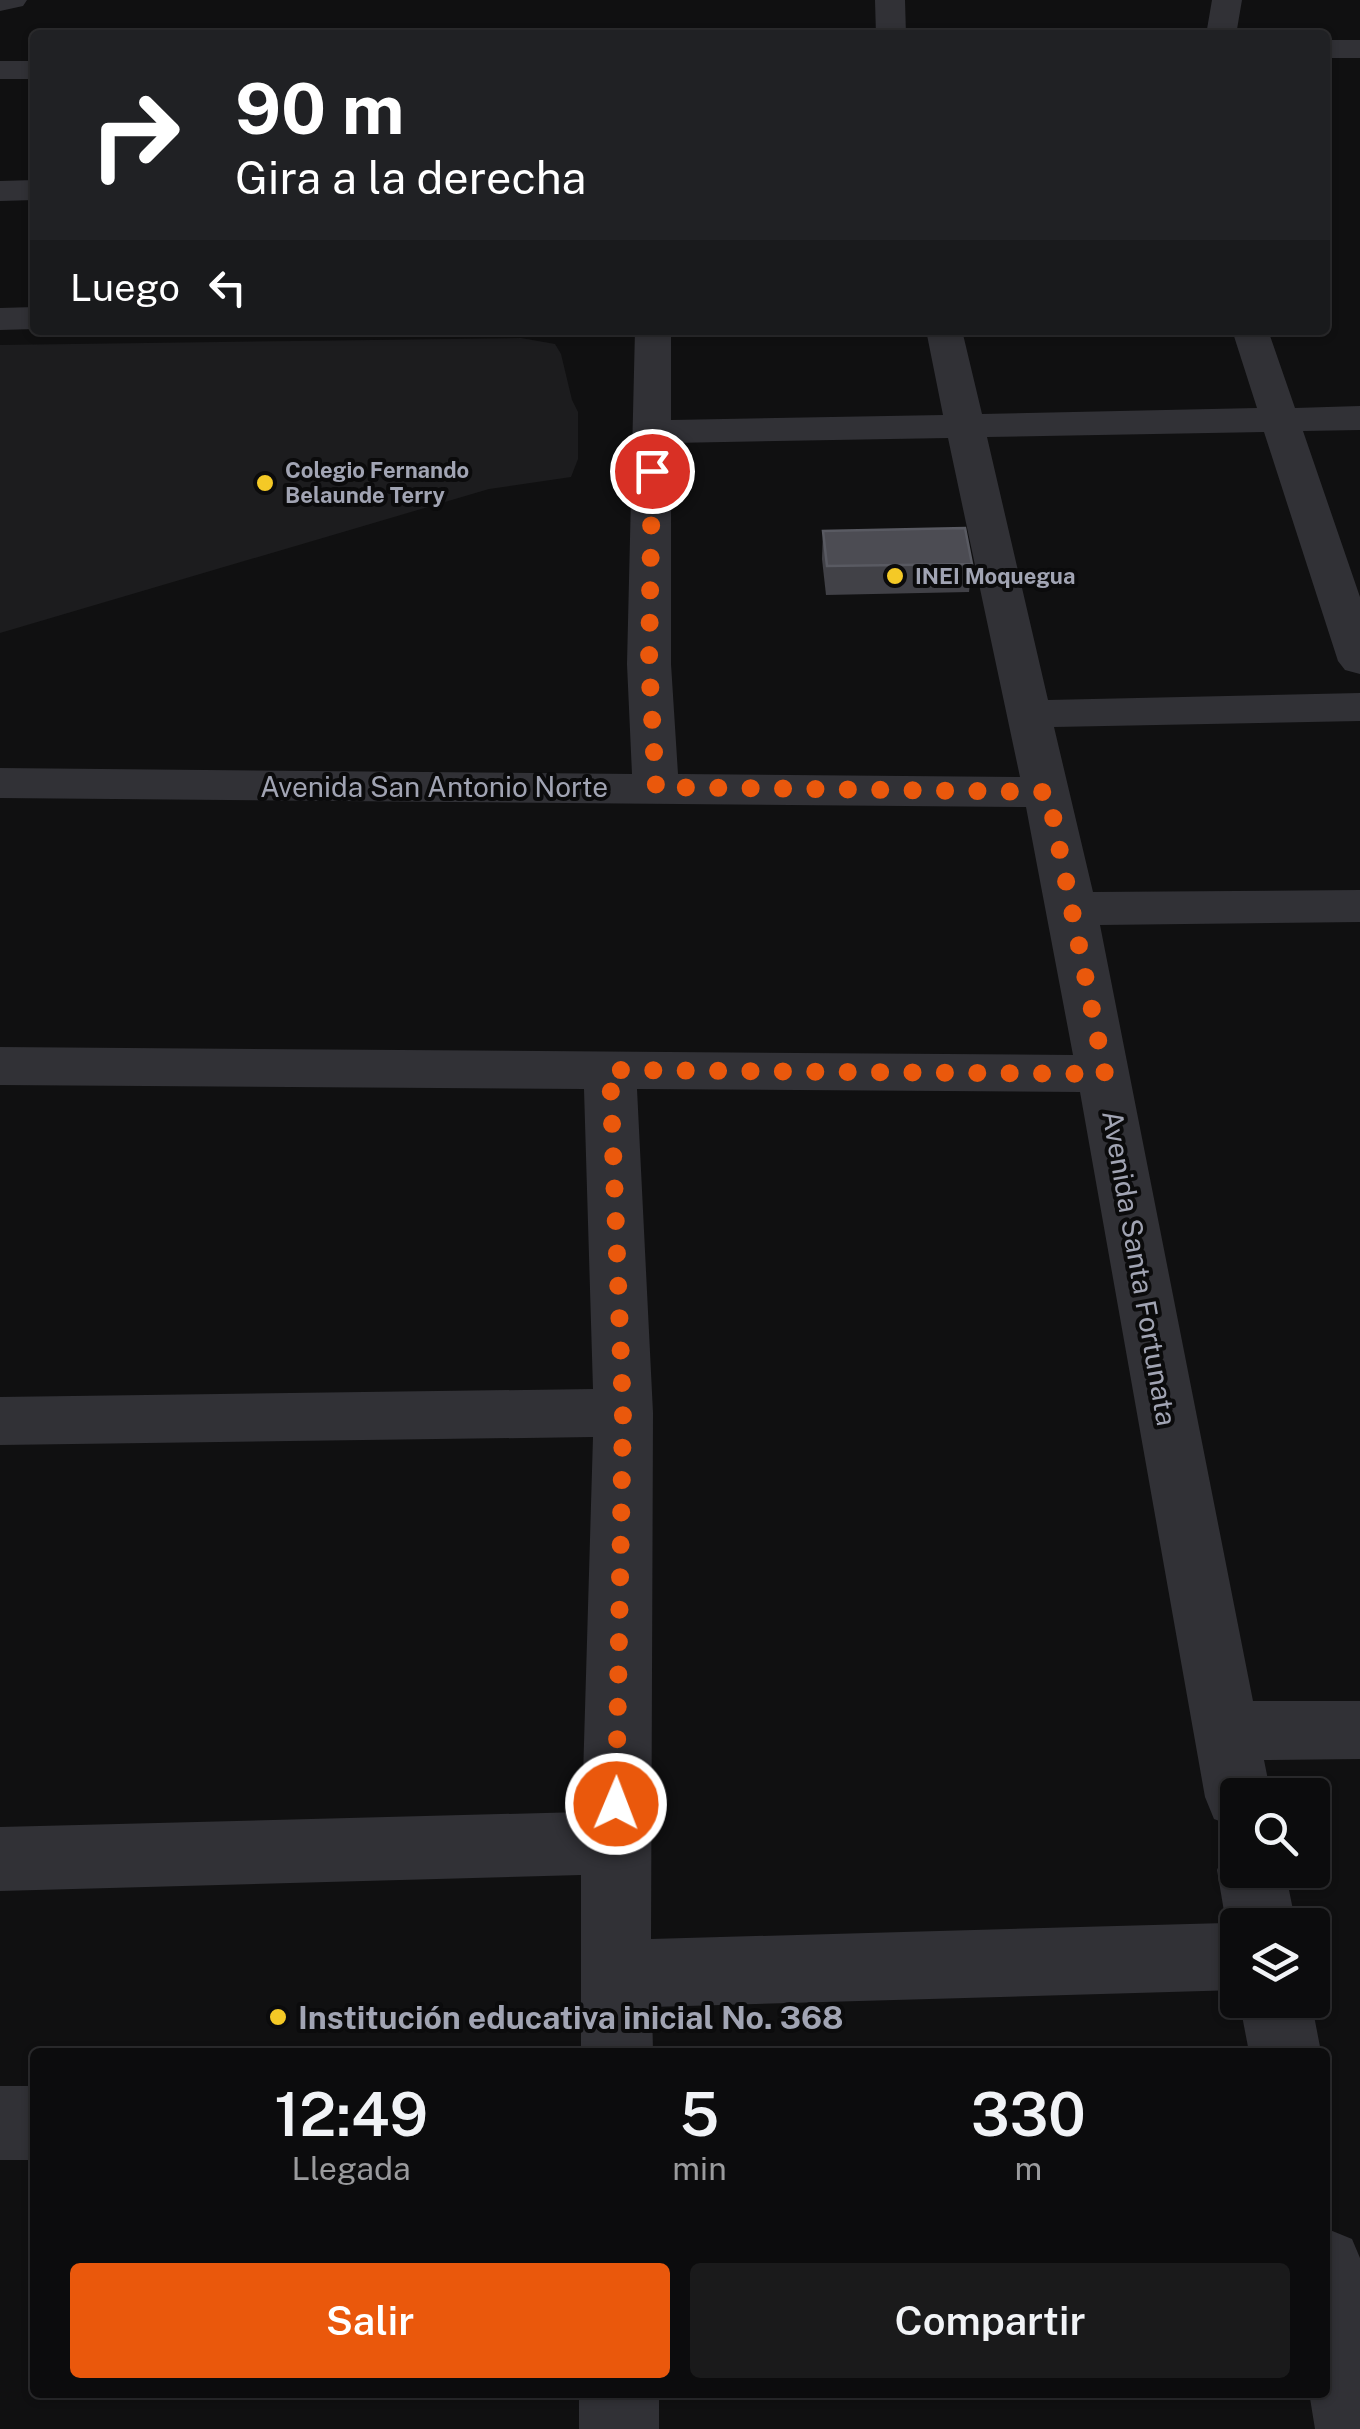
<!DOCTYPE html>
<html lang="es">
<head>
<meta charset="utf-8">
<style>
	body { margin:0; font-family:"Public Sans",sans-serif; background:#1a1a1b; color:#f1f3f6; height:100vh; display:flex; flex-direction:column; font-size:38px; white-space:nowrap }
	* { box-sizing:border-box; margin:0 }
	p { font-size:32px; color:#9a9b9d }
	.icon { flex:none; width:55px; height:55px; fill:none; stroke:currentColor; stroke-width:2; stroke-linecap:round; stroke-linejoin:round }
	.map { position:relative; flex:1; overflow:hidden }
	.panel { position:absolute; left:30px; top:2048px; width:1300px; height:350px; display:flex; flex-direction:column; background:#0c0c0d; border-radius:10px; box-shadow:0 2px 8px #0004,0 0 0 2px #2c2c2e }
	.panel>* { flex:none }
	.guide { position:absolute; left:30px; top:30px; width:1300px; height:305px; border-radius:10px; box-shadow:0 2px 8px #0004,0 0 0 2px #2c2c2e; background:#202124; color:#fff; overflow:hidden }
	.fabs { position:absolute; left:1220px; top:1778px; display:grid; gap:20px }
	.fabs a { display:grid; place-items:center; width:110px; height:110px; border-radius:10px; background:#0c0c0d; box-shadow:0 2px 8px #0004,0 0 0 2px #2c2c2e; font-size:50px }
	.pin { position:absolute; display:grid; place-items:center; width:85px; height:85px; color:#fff; margin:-42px; border:5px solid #fff; border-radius:50%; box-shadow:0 2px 10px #0007 }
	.me { position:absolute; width:110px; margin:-55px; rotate:1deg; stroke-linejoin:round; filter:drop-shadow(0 0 8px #0008) }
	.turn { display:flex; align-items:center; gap:35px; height:210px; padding:0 40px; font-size:45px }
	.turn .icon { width:130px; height:130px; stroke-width:2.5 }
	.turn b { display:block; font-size:70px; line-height:85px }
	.then { display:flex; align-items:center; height:95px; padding:0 40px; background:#0003; gap:20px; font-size:38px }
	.eta { display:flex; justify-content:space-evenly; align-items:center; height:170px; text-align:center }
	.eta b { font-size:60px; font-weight:600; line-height:70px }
	.action { display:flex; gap:20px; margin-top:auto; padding:20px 40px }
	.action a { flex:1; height:115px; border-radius:10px; background:#ea580c; color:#fff; font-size:40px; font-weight:600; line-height:115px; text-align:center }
	.action a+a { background:#1a1a1b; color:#f1f3f6 }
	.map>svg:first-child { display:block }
</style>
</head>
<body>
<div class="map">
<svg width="1360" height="2429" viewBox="0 0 1360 2429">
	<rect width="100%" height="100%" fill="#101011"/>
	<path fill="#1c1c1e" d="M521 338 555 344 561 354 572 400 578 412V459L571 477 489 489 0 633V345Z"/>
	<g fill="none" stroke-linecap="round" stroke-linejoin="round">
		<path fill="#313136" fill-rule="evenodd" d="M0 0H27L23 6 0 11Z
			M875 0H905L906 35H876Z
			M1212 0H1242L1236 35H1206Z
			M1325 40H1360V58H1325Z
			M0 61H35V79H0Z
			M35 180V200L0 201V181Z
			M35 307V329L0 330V308Z
			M635 330H671V420L943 415 926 330H962L982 414 1257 408 1232 330H1268L1295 408 1360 406V430L1303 431 1360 597V674L1345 670 1338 661 1264 432 987 437 1048 700 1360 693V721L1054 727 1093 892 1360 890V922L1100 925 1253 1701H1360V1759L1264 1760 1271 1795H1238V1828L1214 1819 1205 1797 1080 1092 637 1089 653 1413 651 1939 1226 1923 1217 1870 1227 1847 1238 1843V1870H1285L1296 1925H1238V1990L652 2007 653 2052H581V1875L0 1891V1827L582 1812 593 1437 0 1445V1397L593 1389 584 1089 0 1085V1047L1073 1055 1026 807 0 798V768L632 774 627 664ZM948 438 1020 777 678 774 671 664V443Z
			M1239 2000H1311L1321 2052H1249Z
			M0 2086H35V2160H0Z
			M1325 2228 1352 2239 1360 2258V2429H1315L1309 2392H1325Z
			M579 2392H659V2429H579Z"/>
	</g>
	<path fill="#414147" d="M823 531 972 564 969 592 826 595 822 559Z"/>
	<path fill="#4c4c53" stroke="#595a62" stroke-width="2.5" d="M965 528 972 564 827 566 823 531Z"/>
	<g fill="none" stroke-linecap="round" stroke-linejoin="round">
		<path stroke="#ea580c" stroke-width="18" stroke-dasharray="0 32.4" d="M616 1804 623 1412 610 1070 1105 1074 1048 792 656 787 649 664 652 471"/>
	</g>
	<g fill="#f4c926" stroke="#0b0b0c" stroke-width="4">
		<circle cx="265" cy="483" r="10"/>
		<circle cx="895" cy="576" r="10"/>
		<circle cx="278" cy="2017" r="10"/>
	</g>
	<g text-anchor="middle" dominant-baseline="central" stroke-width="8" stroke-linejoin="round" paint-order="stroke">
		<g font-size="22" font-weight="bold" fill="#a1a4b3" stroke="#0b0b0c" text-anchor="start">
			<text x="285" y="470">Colegio Fernando<tspan x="285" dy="25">Belaunde Terry</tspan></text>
			<text x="915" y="576">INEI Moquegua</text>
		</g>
		<g font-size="28" fill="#a1a4b3" stroke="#0b0b0c">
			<text x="434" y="786">Avenida San Antonio Norte</text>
			<text transform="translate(1140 1268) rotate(80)">Avenida Santa Fortunata</text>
		</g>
		<g font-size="32" font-weight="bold" fill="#a1a4b3" stroke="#0b0b0c" text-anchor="start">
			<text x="298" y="2017">Institución educativa inicial No. 368</text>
		</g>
	</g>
</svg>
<div class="fabs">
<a><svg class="icon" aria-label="search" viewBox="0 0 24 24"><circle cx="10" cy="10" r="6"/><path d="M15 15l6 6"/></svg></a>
<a><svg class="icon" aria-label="layers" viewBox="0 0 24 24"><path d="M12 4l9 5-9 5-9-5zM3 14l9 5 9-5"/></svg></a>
</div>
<div class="pin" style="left:652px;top:471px;background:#d93025"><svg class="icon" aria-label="arrive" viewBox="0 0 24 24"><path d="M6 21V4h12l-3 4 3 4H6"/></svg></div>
<svg class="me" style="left:616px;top:1804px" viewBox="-20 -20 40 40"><circle r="17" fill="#ea580c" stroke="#fff" stroke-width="3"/><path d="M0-11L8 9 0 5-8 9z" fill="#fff"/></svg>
<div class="guide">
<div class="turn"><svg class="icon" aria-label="right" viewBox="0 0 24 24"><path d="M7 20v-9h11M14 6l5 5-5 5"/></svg><div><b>90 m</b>Gira a la derecha</div></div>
<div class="then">Luego<svg class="icon" aria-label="left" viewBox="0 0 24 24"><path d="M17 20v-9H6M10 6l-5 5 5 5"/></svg></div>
</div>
<section class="panel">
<div class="eta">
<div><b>12:49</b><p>Llegada</p></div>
<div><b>5</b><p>min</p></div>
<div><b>330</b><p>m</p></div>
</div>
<div class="action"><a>Salir</a><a>Compartir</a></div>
</section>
</div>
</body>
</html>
